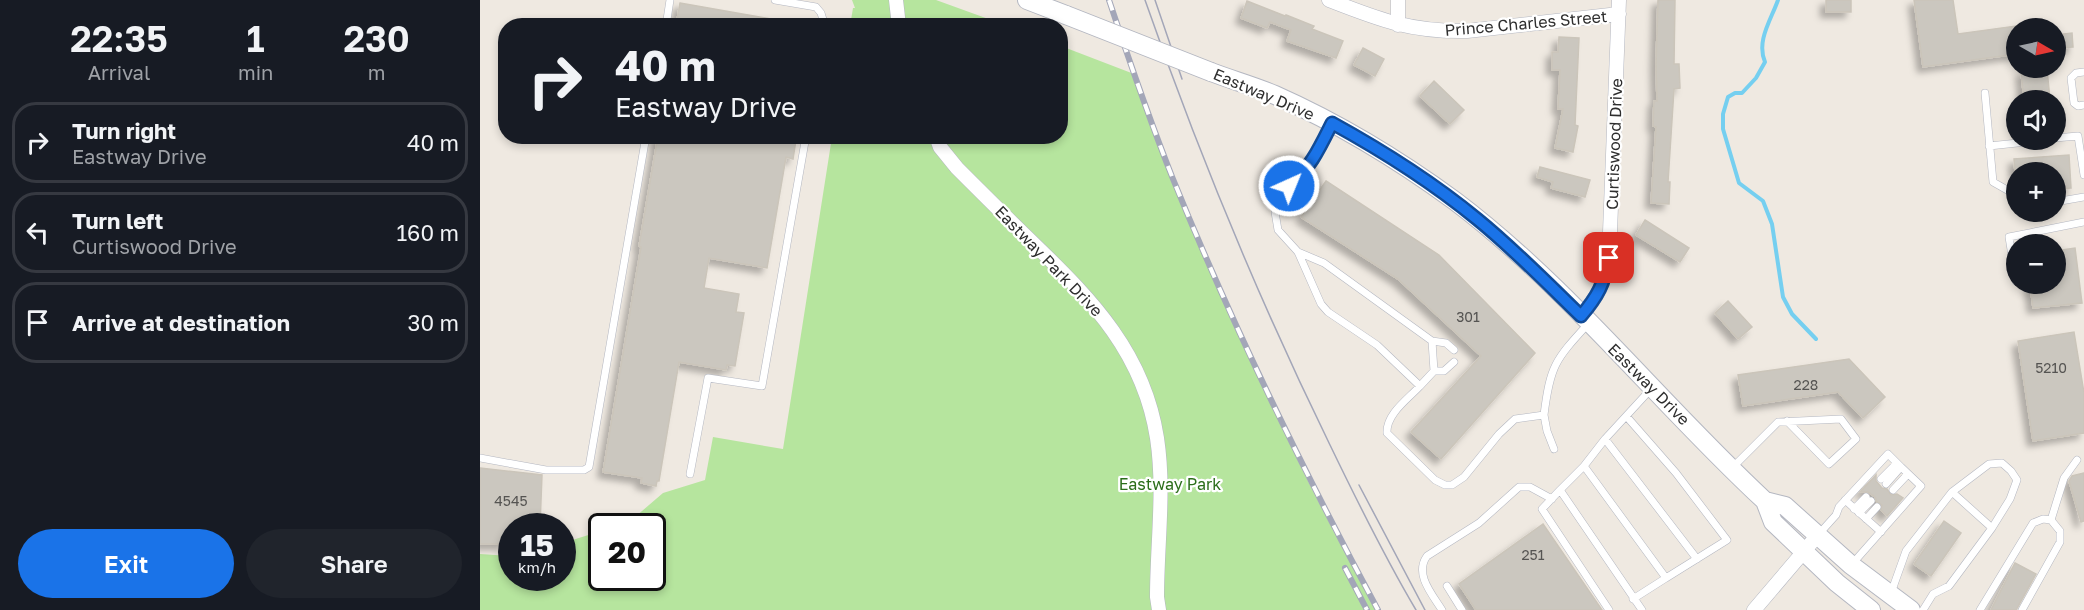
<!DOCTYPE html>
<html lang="en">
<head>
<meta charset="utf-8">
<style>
	body { margin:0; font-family:"Golos Text",sans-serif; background:#20242c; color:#f1f3f6; height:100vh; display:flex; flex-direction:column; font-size:22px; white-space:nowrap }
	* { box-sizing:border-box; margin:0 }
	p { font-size:20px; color:#9ea1a6 }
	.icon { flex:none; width:33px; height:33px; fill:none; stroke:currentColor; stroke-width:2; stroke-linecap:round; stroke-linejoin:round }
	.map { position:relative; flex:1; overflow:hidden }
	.details { display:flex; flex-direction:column; background:#171b24; width:480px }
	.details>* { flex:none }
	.top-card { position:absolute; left:18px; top:18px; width:570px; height:126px; border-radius:24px; box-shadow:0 3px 9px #0003; background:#171b24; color:#f1f3f6; overflow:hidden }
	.needle { width:39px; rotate:99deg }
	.fabs { position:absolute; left:1526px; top:18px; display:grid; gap:12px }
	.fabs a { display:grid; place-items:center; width:60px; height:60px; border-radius:50%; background:#171b24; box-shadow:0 3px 9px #0003; font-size:30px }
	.speed { position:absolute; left:18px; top:513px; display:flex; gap:12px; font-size:30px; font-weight:700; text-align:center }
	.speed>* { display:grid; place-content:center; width:78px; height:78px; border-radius:50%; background:#171b24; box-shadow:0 3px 9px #0003; line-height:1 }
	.speed small { font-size:15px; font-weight:400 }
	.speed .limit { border:3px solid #111; border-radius:9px; background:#fff; color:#111 }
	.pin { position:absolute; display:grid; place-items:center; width:51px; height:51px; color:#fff; margin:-26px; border-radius:12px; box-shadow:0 3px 9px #0006 }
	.me { position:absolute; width:66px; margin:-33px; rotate:44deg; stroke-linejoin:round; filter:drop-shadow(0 0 4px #0008) }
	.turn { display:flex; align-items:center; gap:21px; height:126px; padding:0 18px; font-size:27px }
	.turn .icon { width:78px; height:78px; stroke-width:2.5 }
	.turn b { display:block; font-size:42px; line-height:51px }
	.eta { display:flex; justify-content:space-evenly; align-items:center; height:102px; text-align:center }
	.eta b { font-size:36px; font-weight:600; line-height:42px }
	.action { display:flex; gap:12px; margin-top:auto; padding:12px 18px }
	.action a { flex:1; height:69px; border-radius:36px; background:#1a73e8; color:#fff; font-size:24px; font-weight:600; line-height:69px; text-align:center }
	.action a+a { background:#20242c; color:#f1f3f6 }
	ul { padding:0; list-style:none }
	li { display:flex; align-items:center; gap:18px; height:81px; margin:0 12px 9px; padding:0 6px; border:3px solid #363941; border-radius:24px }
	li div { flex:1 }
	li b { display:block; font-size:22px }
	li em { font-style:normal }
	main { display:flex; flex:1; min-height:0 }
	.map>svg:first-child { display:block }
</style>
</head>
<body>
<main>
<section class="details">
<div class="eta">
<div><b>22:35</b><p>Arrival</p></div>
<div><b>1</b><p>min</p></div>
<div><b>230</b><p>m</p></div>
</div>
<ul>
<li><svg class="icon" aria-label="right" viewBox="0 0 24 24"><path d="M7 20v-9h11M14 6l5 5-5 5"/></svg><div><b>Turn right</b><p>Eastway Drive</p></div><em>40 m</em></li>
<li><svg class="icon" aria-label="left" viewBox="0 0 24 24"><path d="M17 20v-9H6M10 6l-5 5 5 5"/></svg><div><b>Turn left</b><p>Curtiswood Drive</p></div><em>160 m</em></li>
<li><svg class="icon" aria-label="arrive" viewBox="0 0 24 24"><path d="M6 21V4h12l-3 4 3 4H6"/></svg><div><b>Arrive at destination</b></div><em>30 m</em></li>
</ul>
<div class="action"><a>Exit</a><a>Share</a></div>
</section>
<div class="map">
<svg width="1604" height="610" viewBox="0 0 1604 610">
	<defs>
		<filter id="shadow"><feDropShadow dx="-5.5" dy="5.5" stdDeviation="3" flood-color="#0004"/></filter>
	</defs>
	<rect width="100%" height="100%" fill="#efe9e1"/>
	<path fill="#b6e59e" d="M372 0H456L525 25 370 26 373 8H375Z
		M581 46 654 74C724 257 799 439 897 610H0V554L31 556 32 578H82L83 543 121 531 122 578H172V526H137L148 523 183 493 225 480 233 437 303 449 352 137 580 136Z"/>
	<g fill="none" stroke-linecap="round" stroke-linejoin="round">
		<path stroke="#75cff0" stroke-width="4" d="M1298 0C1291 20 1276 41 1285 62L1276 78 1262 93H1255L1248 97 1243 114V129L1259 183 1283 201 1292 224 1303 297 1312 314 1336 339"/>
	</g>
	<path fill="#cbc7bf" stroke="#cbc5ba" stroke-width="1.5" filter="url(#shadow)" d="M1178 0H1195L1194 64H1199L1200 88 1194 89 1188 182H1190L1189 204 1171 203 1176 127 1173 126 1174 101H1177L1176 65Z
		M1346 0H1371V12H1346Z
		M1434 0H1473L1478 34 1536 26V54L1443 67Z
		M767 1 805 16 806 15 834 26 832 29 863 41 856 58 807 41 811 30 790 22 787 28 761 18Z
		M200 3 296 20V26H196Z
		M1592 33 1593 47 1575 48V35Z
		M1079 37 1099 38 1095 125 1098 126 1093 152 1075 148 1083 109H1078L1080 70H1072V52H1078Z
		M883 48 904 59 895 76 874 65Z
		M1567 69 1570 100H1544L1541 72Z
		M954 81 984 110 970 124 940 96Z
		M178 136H309V139L316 140 313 159 306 157 287 268 229 258 224 288 259 294 256 312 264 313 255 366 247 365 246 370 199 362 179 481H177L176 486 161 483 162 478 123 472 161 247 159 246Z
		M1589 155 1591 188 1575 189V172H1535L1534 159Z
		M1060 167 1110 180 1105 197 1071 188 1073 182 1057 177Z
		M846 181 959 255 1055 353 961 459 931 432 1001 356 918 279 821 217Z
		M1165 220 1209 248 1200 262 1156 235Z
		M1595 248 1602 303 1553 308 1550 284H1575V251Z
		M1248 301 1272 327 1258 339 1235 313Z
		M1594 332 1604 393V433L1553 441 1538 341Z
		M1369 359 1405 397 1383 418 1358 392 1263 406 1258 375Z
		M0 468 62 475 60 526H32V539L24 538 23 544H0Z
		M1604 473V521L1601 522 1589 481 1592 476Z
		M1396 475V481L1402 488 1407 489 1411 495 1417 494 1423 498 1407 516 1401 510 1402 505 1397 502 1395 497 1388 492H1380Z
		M1464 521 1481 533 1451 576 1434 564Z
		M1063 524 1122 610H996L979 584Z
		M1535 563 1556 574 1536 610H1511Z"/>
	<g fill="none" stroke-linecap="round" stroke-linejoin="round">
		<defs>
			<path id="lane" d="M295 0 336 7 341 13 345 26
				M186 26 190 0
				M1604 72 1596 73 1591 78 1594 103 1598 106 1604 105
				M1505 93 1513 182 1536 195
				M852 123 830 165 800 197 795 212 798 230 818 252 841 304 848 312 897 345 940 386C928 399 906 414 907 433L955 480 965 485H972L984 477 1019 434 1035 419 1064 415C1070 366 1075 360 1108 324
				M1575 138 1598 136 1604 175
				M1509 146 1565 140
				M1575 202 1604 197
				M818 252 844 263 952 341 954 371 940 386
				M1536 281 1529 237 1604 222
				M952 341 966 343 974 350
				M954 371H964L974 362
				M1064 415 1067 431 1074 449
				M1147 417 1196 473 1247 540 1186 578 1104 466 1125 439 1217 559
				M1125 439 1171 389
				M0 458 66 470H104L109 467 166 136
				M1104 466 1080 490 1162 610
				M1252 468 1298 422 1361 419 1376 439 1349 464 1307 421
				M210 474 228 378 282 386 326 136
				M1401 479 1417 463
				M1080 490 1062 509 1129 610
				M1413 490 1428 474
				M1365 500 1401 532
				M1374 509 1386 497
				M1379 513 1391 501
				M1386 519 1397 507
				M1571 520 1584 478 1597 460
				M1338 535 1356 515 1359 507 1408 454 1421 467
				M1373 563 1441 486 1421 467 1406 484
				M967 586 982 610
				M1411 593 1426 551 1472 492 1509 464 1522 463 1531 471 1537 480 1530 499 1512 528
				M1153 599 1186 578
				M962 610C952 594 934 574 947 556L999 523 1039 487H1050L1072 499
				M1443 610 1453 594 1469 586 1512 528 1472 492
				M1500 610 1553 523 1563 519 1571 520 1580 531V542L1542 610"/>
			<path id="street" d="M416 0 419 26
				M849 0C900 20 931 32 987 31L1139 14
				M918 25V0
				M456 136 460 147 477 168C503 194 529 220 555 245 613 301 664 354 677 438 685 490 677 544 677 597L679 610
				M1101 316C1118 296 1124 284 1129 258L1139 0
				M1274 610 1337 536"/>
			<path id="secondary" d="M547 0 586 15
				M731 72C752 80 774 86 795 95 858 123 919 160 975 201 1089 287 1181 405 1285 501L1293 522 1357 583 1391 610
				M1285 501 1305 506 1371 565 1431 610"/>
		</defs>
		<use href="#lane" stroke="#b4b7c1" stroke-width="8"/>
		<use href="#street" stroke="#b4b7c1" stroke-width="15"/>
		<use href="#secondary" stroke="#b4b7c1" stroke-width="20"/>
		<use href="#lane" stroke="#fff" stroke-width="7"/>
		<use href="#street" stroke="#fff" stroke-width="14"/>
		<use href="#secondary" stroke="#fff" stroke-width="18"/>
		<path stroke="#a3a6b8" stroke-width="1.5" d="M665 0C718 152 779 300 850 445 877 501 904 556 936 610
			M675 0 702 79
			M879 485 945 610"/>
		<defs>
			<path id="rail" d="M629 0C649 60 670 121 693 179 753 327 823 470 898 610
				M865 568 887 610"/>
		</defs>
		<use href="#rail" stroke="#a3a6b8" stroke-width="6"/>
		<use href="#rail" stroke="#fff" stroke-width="4" stroke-dasharray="11" stroke-linecap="butt"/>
		<defs>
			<path id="secondary-bridge" d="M586 15 731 72"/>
		</defs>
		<use href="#secondary-bridge" stroke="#b4b7c1" stroke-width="20" stroke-linecap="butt"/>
		<use href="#secondary-bridge" stroke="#fff" stroke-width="18"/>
	</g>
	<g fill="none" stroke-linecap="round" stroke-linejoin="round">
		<defs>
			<path id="route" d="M809 186C830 169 840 147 852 123 903 151 952 182 997 219 1034 249 1067 283 1101 316 1118 296 1124 284 1129 258"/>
		</defs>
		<use href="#route" stroke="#114b97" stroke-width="15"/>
		<use href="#route" stroke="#1a73e8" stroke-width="10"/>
	</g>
	<g text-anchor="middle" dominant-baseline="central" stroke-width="4.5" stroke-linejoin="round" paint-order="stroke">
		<g font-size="14" fill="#555452">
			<text x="988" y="316">301</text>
			<text x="1571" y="367">5210</text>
			<text x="1326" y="384">228</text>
			<text x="31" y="500">4545</text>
			<text x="1053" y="554">251</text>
		</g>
		<g font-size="16" fill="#2e2e2e" stroke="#fff">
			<text transform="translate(1046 23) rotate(-5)">Prince Charles Street</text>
			<text transform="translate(784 94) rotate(23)">Eastway Drive</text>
			<text transform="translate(1134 144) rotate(-88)">Curtiswood Drive</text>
			<text transform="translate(569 261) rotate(46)">Eastway Park Drive</text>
			<text transform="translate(1169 384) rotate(45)">Eastway Drive</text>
		</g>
		<g font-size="16" fill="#2c6e1b" stroke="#fff">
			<text x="690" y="484">Eastway Park</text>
		</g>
	</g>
</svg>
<div class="fabs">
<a><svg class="needle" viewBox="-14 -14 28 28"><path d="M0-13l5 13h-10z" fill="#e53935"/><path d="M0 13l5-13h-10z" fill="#9ea1a6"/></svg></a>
<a><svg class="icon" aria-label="sound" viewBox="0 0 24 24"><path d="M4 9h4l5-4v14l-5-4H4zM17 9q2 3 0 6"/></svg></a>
<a>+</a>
<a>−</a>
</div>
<div class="speed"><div>15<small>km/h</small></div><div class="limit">20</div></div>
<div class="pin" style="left:1129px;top:258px;background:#d93025"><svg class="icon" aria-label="arrive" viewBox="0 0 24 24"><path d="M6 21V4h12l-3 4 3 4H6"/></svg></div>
<svg class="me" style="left:809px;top:186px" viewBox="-20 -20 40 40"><circle r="17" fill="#1a73e8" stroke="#fff" stroke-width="3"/><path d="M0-11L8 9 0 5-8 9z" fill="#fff"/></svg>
<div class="top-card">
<div class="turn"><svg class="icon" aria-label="right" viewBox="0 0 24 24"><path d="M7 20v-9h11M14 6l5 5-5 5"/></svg><div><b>40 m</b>Eastway Drive</div></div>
</div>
</div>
</main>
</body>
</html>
